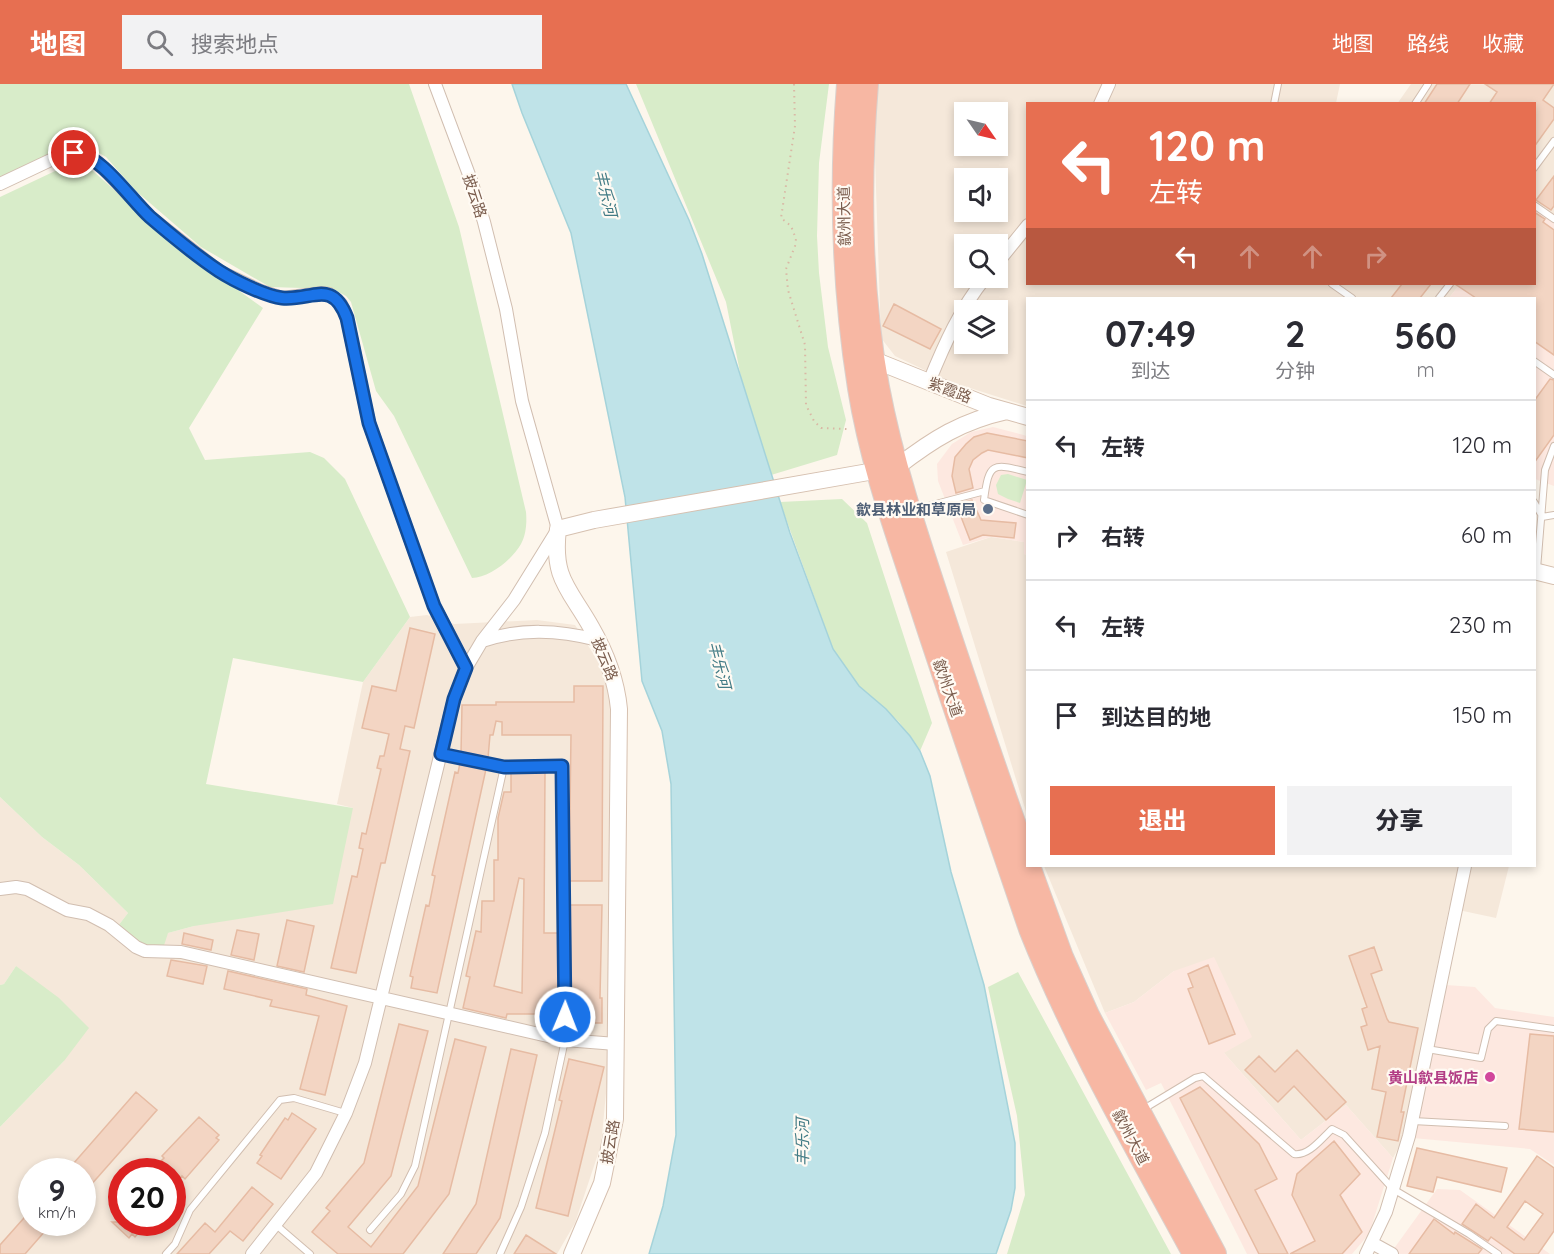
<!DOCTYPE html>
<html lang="zh">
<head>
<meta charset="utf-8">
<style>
	body { margin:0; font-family:Quicksand,"Noto Sans SC",sans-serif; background:#f2f2f3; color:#2b2b33; height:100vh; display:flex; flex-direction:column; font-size:22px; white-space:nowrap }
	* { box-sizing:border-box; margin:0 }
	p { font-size:20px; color:#7c7c81 }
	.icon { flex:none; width:33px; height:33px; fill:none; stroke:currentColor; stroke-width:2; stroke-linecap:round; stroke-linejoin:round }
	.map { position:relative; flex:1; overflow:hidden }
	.sheet { position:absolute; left:1026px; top:213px; width:510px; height:570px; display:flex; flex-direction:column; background:#fff; border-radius:0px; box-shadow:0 3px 9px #0003 }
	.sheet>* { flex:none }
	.banner { position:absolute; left:1026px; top:18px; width:510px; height:183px; border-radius:0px; box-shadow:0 3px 9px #0003; background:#e76f51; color:#fff; overflow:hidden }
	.needle { width:39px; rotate:124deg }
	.buttons { position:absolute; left:954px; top:18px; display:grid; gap:12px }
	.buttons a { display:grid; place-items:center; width:54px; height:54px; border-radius:0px; background:#fff; box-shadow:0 3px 9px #0003; font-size:30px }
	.speed { position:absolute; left:18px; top:1074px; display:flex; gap:12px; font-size:30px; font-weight:700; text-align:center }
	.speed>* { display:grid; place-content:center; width:78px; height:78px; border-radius:50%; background:#fff; box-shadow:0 3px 9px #0003; line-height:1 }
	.speed small { font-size:15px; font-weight:400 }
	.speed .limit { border:9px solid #d22; background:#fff; color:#111 }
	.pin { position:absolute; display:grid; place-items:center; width:51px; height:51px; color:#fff; margin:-26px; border:3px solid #fff; border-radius:50%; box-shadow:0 2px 6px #0007 }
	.me { position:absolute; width:66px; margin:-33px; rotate:1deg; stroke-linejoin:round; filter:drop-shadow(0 0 4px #0008) }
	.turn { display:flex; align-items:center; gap:21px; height:126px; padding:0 24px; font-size:27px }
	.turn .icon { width:78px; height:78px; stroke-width:2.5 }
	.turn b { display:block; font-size:42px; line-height:51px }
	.lanes { display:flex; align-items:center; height:57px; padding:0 24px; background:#0003; justify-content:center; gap:30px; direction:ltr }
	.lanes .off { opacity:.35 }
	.eta { display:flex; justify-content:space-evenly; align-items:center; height:102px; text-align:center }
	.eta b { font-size:36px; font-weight:800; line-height:42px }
	.button { display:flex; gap:12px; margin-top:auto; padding:12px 24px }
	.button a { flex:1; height:69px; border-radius:0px; background:#e76f51; color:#fff; font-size:24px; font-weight:800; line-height:69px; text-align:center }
	.button a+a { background:#f2f2f3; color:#2b2b33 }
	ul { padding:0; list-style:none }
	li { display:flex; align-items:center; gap:18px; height:90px; padding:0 24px; border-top:2px solid #e1e1e2 }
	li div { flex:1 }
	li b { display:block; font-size:22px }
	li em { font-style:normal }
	header { display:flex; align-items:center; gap:36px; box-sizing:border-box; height:84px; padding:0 30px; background:#e76f51; color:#fff }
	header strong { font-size:28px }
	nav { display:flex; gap:33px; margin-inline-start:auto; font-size:21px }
	.search { width:420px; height:54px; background:#f2f2f3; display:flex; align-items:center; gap:15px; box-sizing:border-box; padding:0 21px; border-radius:0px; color:#7c7c81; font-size:22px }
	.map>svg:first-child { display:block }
</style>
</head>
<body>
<header>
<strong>地图</strong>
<div class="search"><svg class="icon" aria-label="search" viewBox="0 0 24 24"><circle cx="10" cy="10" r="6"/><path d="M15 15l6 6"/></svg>搜索地点</div>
<nav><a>地图</a><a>路线</a><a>收藏</a></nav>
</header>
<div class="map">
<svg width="1554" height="1170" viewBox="0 0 1554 1170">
	<rect width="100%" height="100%" fill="#fdf6ec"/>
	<path fill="#f5e8da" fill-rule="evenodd" d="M878 0H1340L1336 19 1028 20V200H1460L1449 214H1028L1027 322 948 297 895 272 881 254 874 44ZM964 28H998V62H964ZM964 94H998V128H964ZM964 160H998V194H964ZM964 226H998V260H964Z
		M1411 0H1554V139L1535 125 1534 20H1397Z
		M991 453 1025 458 1024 470 1028 471 1027 731 946 468Z
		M427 531 454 540 537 536 575 541 601 582 610 614 609 978 601 1061 575 1139 557 1170H0V1043L64 977 16 882 4 900 0 901V713L42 753 79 781 128 829 118 842 168 849 194 842 353 724 337 720 363 598 410 533ZM32 1088H82V1138H32ZM122 1088H172V1138H122Z
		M1044 782H1509L1496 834 1449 824 1402 1057 1393 1074 1346 1021 1301 1056 1224 969 1174 887 1134 918 1105 929Z"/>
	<path fill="#fde8e0" d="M1535 125 1554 139V402L1535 395 1534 214H1449L1460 200H1534Z
		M993 343 1027 352V471L1024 470V458L991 453 963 461 938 397 937 380 952 360 971 348Z
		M1214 873 1252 953 1224 969 1301 1056 1346 1021 1393 1074 1369 1150 1352 1170H1247L1161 999 1146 1006 1105 929 1134 918 1174 887Z
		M1446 901 1475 903 1495 924 1554 933V1081L1530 1065 1413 1054Z
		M1437 1105 1460 1106 1550 1170H1390Z"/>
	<path fill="#d8ecc9" d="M0 0H409L459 143 526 428C527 439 526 451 521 460 512 476 489 494 472 494L394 332 376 307 351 218 346 212 333 205 270 203 201 163 136 107 106 73 92 65 85 63 0 100Z
		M636 0H829L819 79 817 152 819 189 828 263 846 336 837 371 761 394 726 218Z
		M78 79 85 80 180 164 263 224 189 344 205 376 310 368 324 374 345 395 410 533 363 598 233 574 206 700 353 724 333 820 194 842 168 849 160 874 118 842 128 829 79 781 42 753 0 713V113L70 80Z
		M1008 390 1027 396 1020 419 1008 415 998 410 996 401 1001 391Z
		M842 415 867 439 932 639 920 667 899 638 859 602 833 565 780 418Z
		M16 882 59 914 89 944 64 977 0 1043V901L4 900Z
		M1018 888 1171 1170H1007L1025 1111 1017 1032 988 903Z"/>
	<path fill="#bfe3e8" stroke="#a5d3da" stroke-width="1.5" d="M512 0H626L689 136 702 170 790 449 833 565 859 602 886 625 910 652 920 667 930 692 951 788 984 901 1015 1059V1104L1011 1126 996 1170H649L663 1122 676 1051 671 700 662 647 642 597 625 413 571 149 522 29Z"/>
	<path fill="#f3d5c3" stroke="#e6bba3" stroke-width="1.5" fill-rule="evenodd" d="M1437 0H1470L1457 20H1424Z
		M1485 0H1554L1543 16 1554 24V35L1534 63V20H1489L1497 8Z
		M1554 92V122L1551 126 1536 116Z
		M1534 128 1545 135 1543 138 1554 146V271L1534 257V214H1476L1455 200H1534Z
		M1402 200H1431L1420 214H1391Z
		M894 220 941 245 930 265 883 242Z
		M1550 295 1554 296V351L1534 379V317Z
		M987 349 1028 357V374L988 366 982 369 973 376 969 385 973 404 956 409 952 392 955 373 966 360 974 353Z
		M972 416 981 436 1016 439 1014 454 983 451 970 456 958 425 961 424 959 419Z
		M410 544 435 550 414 644 405 642 400 665 410 667 385 779H381L356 889 331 884 352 792 357 793 363 765 359 764 362 749 366 750 381 685 377 684 380 672H384L389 650 362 644 372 602 396 607Z
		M574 602H603L602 797H569L571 651H502V638L496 637 493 651H490L488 674 461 669 462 621H496V618H574Z
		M460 679 486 685 437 909 411 904 413 893 410 892 426 821 429 822 435 792 432 791 455 688 458 689Z
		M511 688H545L544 849H560V912H552L551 930H507L506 934 463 924 470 893 466 892 476 847 481 848 482 817H494V776H498V734L504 708H511ZM519 794 524 795 522 909 494 902Z
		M570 821H602L600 914H602V939H574V912H571Z
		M287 836 314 842 304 888 277 882Z
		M237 846 259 850 254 876 231 871Z
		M184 849 213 856 211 866 182 860Z
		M1374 863 1382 886 1371 890 1387 935 1389 938 1418 944 1401 1028H1404L1398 1057 1377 1053 1386 1008 1372 1005 1380 962 1368 966 1361 943 1367 941 1362 925 1367 923 1349 872Z
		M171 876 207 882 203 900 167 892Z
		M1208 881 1235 950 1209 960 1188 905 1193 903 1188 890Z
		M228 887 307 905 306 911 347 922 325 1011 300 1005 319 932 270 922 272 916 224 905Z
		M399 940 428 947 391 1092 348 1143 371 1163 418 1102 455 955 486 963 449 1110 403 1170H338L312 1148 330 1127 326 1124 364 1079Z
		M1530 950 1554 952V1048L1519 1045Z
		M511 965 537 971 500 1134 476 1170H443L476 1120Z
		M1297 966 1346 1018 1326 1036 1294 1002 1278 1018 1245 986 1259 972 1275 988Z
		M569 975 604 983 568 1132 536 1124 562 1017 559 1016Z
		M1200 1003 1259 1060 1277 1095 1255 1106 1288 1170H1259L1180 1014Z
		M136 1008 157 1026 82 1111V1088H66Z
		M292 1029 316 1045 281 1095 257 1079 262 1072 260 1071 268 1059 285 1034 288 1036Z
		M199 1033 219 1051 216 1054 219 1056 185 1095 182 1092 179 1096 172 1088 160 1078 164 1074 162 1072Z
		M1334 1057 1360 1090 1340 1111 1362 1148 1342 1170H1290L1315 1157 1292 1111 1297 1090Z
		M1417 1064 1507 1084 1501 1108 1437 1093 1433 1108 1407 1102Z
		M1537 1072 1554 1084V1147L1538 1170H1515L1491 1153 1488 1157 1462 1140 1476 1120 1494 1134ZM1525 1117 1543 1130 1524 1156 1507 1143Z
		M252 1103 273 1120 243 1157 230 1147 209 1170H177L205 1139 215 1148Z
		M32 1125V1138H53L25 1170H0V1161Z
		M1434 1135 1454 1150 1455 1148 1482 1165 1478 1170H1409Z
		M112 1138H148L135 1153 132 1150 129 1154Z
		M526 1151 556 1170H514Z"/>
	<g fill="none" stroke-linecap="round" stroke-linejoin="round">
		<defs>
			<path id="lane" d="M1274 20 1278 0
				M1415 20 1428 0
				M1534 84 1554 57
				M1534 121 1554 135
				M1332 200 1352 214
				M1439 214 1450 200
				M1534 277 1554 291
				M1028 388C992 379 989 378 984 416L1028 431
				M1534 418 1542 432
				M913 426 985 407
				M1542 433 1554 431
				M1537 485 1545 386 1554 362
				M1427 965 1481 974 1488 945 1496 937 1554 945
				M1142 1026 1195 994 1203 992 1294 1070C1309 1072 1321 1055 1332 1045L1344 1051 1393 1105 1469 1150 1498 1170
				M1413 1037 1505 1042
				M275 1140 310 1170
				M370 1146 401 1110 415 1082 504 683 441 670
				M166 1170 175 1160 190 1126 280 1016 294 1014 345 1029
				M500 1170 521 1123 545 1049 565 956 566 887 562 682 504 683"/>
			<path id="street" d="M1100 20 1109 0
				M0 100 55 74 74 69 85 71 98 79 149 132 219 187 261 207 282 214 322 209 329 210 341 220 347 234 369 339 434 522 466 584
				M998 178 1028 141
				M929 298C944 261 960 225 985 194
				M482 557C521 544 558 546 598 556
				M0 805 16 803 27 805 67 826 88 830 109 841 136 863 145 867 181 868 565 956 616 960
				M1372 1159 1392 1170
				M252 1170 316 1089 346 1029 365 979 454 615 466 584 482 557 514 516 558 445 522 317 506 225 484 138 471 96 435 0
				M1366 1170 1386 1128 1409 1052 1465 782"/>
			<path id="secondary" d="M874 276 989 322 1028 333
				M1534 487 1554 492
				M572 1170 602 1099 615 1035 619 625C616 594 606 569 591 543 569 504 552 495 558 445L594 436 897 383C933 355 962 337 1007 327"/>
			<path id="highway" d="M848 0C840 101 843 204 859 304 871 380 898 453 922 526 957 633 994 739 1030 845 1075 958 1136 1063 1194 1170
				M867 0C859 97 860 207 878 303 892 377 916 449 940 521 968 607 998 692 1028 778
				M1029 782 1062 873 1088 931 1215 1170"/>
		</defs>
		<use href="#lane" stroke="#d1beb0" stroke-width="8"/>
		<use href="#street" stroke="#d1beb0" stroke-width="14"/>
		<use href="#secondary" stroke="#d6c0b0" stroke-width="18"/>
		<use href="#highway" stroke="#dad1cd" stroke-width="24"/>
		<path stroke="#d9b8a5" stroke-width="2" stroke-dasharray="1.5 4.5" stroke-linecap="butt" d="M794 0 795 42 781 134 791 142 796 155 795 162 786 185 788 206 805 261 806 321 814 337 821 344 848 345"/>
		<use href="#lane" stroke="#fff" stroke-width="6"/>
		<use href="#street" stroke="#fff" stroke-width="12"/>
		<use href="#secondary" stroke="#fff" stroke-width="16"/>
		<use href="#highway" stroke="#f7b7a3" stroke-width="22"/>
	</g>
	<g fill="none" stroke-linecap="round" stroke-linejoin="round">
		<defs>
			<path id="route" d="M74 69C100 69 131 116 150 133 171 151 195 171 219 187 233 196 265 212 282 214 312 217 332 194 347 234L369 339 434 522 466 584 454 615 441 670 504 683 562 682 565 933"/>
		</defs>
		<use href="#route" stroke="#114b97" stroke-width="15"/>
		<use href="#route" stroke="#1a73e8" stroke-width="10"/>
	</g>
	<circle fill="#5c6f8a" stroke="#fffaf3" stroke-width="2" cx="988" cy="425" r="6"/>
	<circle fill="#d1479c" stroke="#fffaf3" stroke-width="2" cx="1490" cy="993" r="6"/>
	<g text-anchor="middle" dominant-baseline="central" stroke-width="4.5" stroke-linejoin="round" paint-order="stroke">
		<g font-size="15" fill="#7a5c4d" stroke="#fffaf3">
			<text transform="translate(475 112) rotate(72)">披云路</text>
			<text transform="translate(844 132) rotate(-91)">歙州大道</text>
			<text transform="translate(950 306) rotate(21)">紫霞路</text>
			<text transform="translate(605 575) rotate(68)">披云路</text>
			<text transform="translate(948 604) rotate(71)">歙州大道</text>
			<text transform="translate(1131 1053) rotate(62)">歙州大道</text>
			<text transform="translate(610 1058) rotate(-80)">披云路</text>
		</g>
		<g font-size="15" font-weight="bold" fill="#4e5e75" stroke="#fffaf3" text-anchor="end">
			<text x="976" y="425">歙县林业和草原局</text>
		</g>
		<g font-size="15" font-weight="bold" fill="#b23c85" stroke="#fffaf3" text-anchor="end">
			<text x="1478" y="993">黄山歙县饭店</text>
		</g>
		<g font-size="16" font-style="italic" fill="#437c86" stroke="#fffaf3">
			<text transform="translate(606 109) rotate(76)">丰乐河</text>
			<text transform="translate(720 581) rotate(76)">丰乐河</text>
			<text transform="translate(802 1058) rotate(-90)">丰乐河</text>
		</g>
	</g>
</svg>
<div class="buttons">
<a><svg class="needle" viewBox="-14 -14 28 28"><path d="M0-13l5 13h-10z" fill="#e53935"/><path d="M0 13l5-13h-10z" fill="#7c7c81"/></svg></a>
<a><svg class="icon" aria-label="sound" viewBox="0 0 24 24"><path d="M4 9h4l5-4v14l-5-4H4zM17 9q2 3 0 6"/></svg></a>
<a><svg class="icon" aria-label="search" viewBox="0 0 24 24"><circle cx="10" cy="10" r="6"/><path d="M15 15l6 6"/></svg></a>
<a><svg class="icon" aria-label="layers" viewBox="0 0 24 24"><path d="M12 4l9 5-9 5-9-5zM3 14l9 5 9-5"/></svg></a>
</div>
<div class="speed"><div>9<small>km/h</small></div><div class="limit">20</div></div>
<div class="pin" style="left:74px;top:69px;background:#d93025"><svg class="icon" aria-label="arrive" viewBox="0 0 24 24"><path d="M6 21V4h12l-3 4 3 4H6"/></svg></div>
<svg class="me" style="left:565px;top:933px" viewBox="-20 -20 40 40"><circle r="17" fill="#1a73e8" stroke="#fff" stroke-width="3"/><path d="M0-11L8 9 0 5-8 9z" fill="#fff"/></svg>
<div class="banner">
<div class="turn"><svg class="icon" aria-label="left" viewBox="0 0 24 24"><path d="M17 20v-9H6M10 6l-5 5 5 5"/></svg><div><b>120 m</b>左转</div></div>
<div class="lanes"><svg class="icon" aria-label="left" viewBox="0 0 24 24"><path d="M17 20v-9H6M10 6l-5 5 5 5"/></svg><svg class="icon off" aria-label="ahead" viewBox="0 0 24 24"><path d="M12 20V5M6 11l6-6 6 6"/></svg><svg class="icon off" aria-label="ahead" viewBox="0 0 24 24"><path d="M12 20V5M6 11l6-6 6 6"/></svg><svg class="icon off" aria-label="right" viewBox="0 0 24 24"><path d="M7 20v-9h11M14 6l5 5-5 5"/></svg></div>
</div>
<section class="sheet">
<div class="eta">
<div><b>07:49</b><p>到达</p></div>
<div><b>2</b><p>分钟</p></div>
<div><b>560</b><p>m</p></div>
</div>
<ul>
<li><svg class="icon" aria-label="left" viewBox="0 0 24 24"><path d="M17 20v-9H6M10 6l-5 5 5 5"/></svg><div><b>左转</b></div><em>120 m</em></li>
<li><svg class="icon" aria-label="right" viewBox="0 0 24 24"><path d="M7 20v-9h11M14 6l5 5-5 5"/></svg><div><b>右转</b></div><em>60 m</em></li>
<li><svg class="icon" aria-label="left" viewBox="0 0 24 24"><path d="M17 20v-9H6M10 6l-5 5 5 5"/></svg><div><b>左转</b></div><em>230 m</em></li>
<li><svg class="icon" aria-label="arrive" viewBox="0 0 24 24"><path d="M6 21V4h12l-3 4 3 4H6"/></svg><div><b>到达目的地</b></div><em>150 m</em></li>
</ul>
<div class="button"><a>退出</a><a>分享</a></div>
</section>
</div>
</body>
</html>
